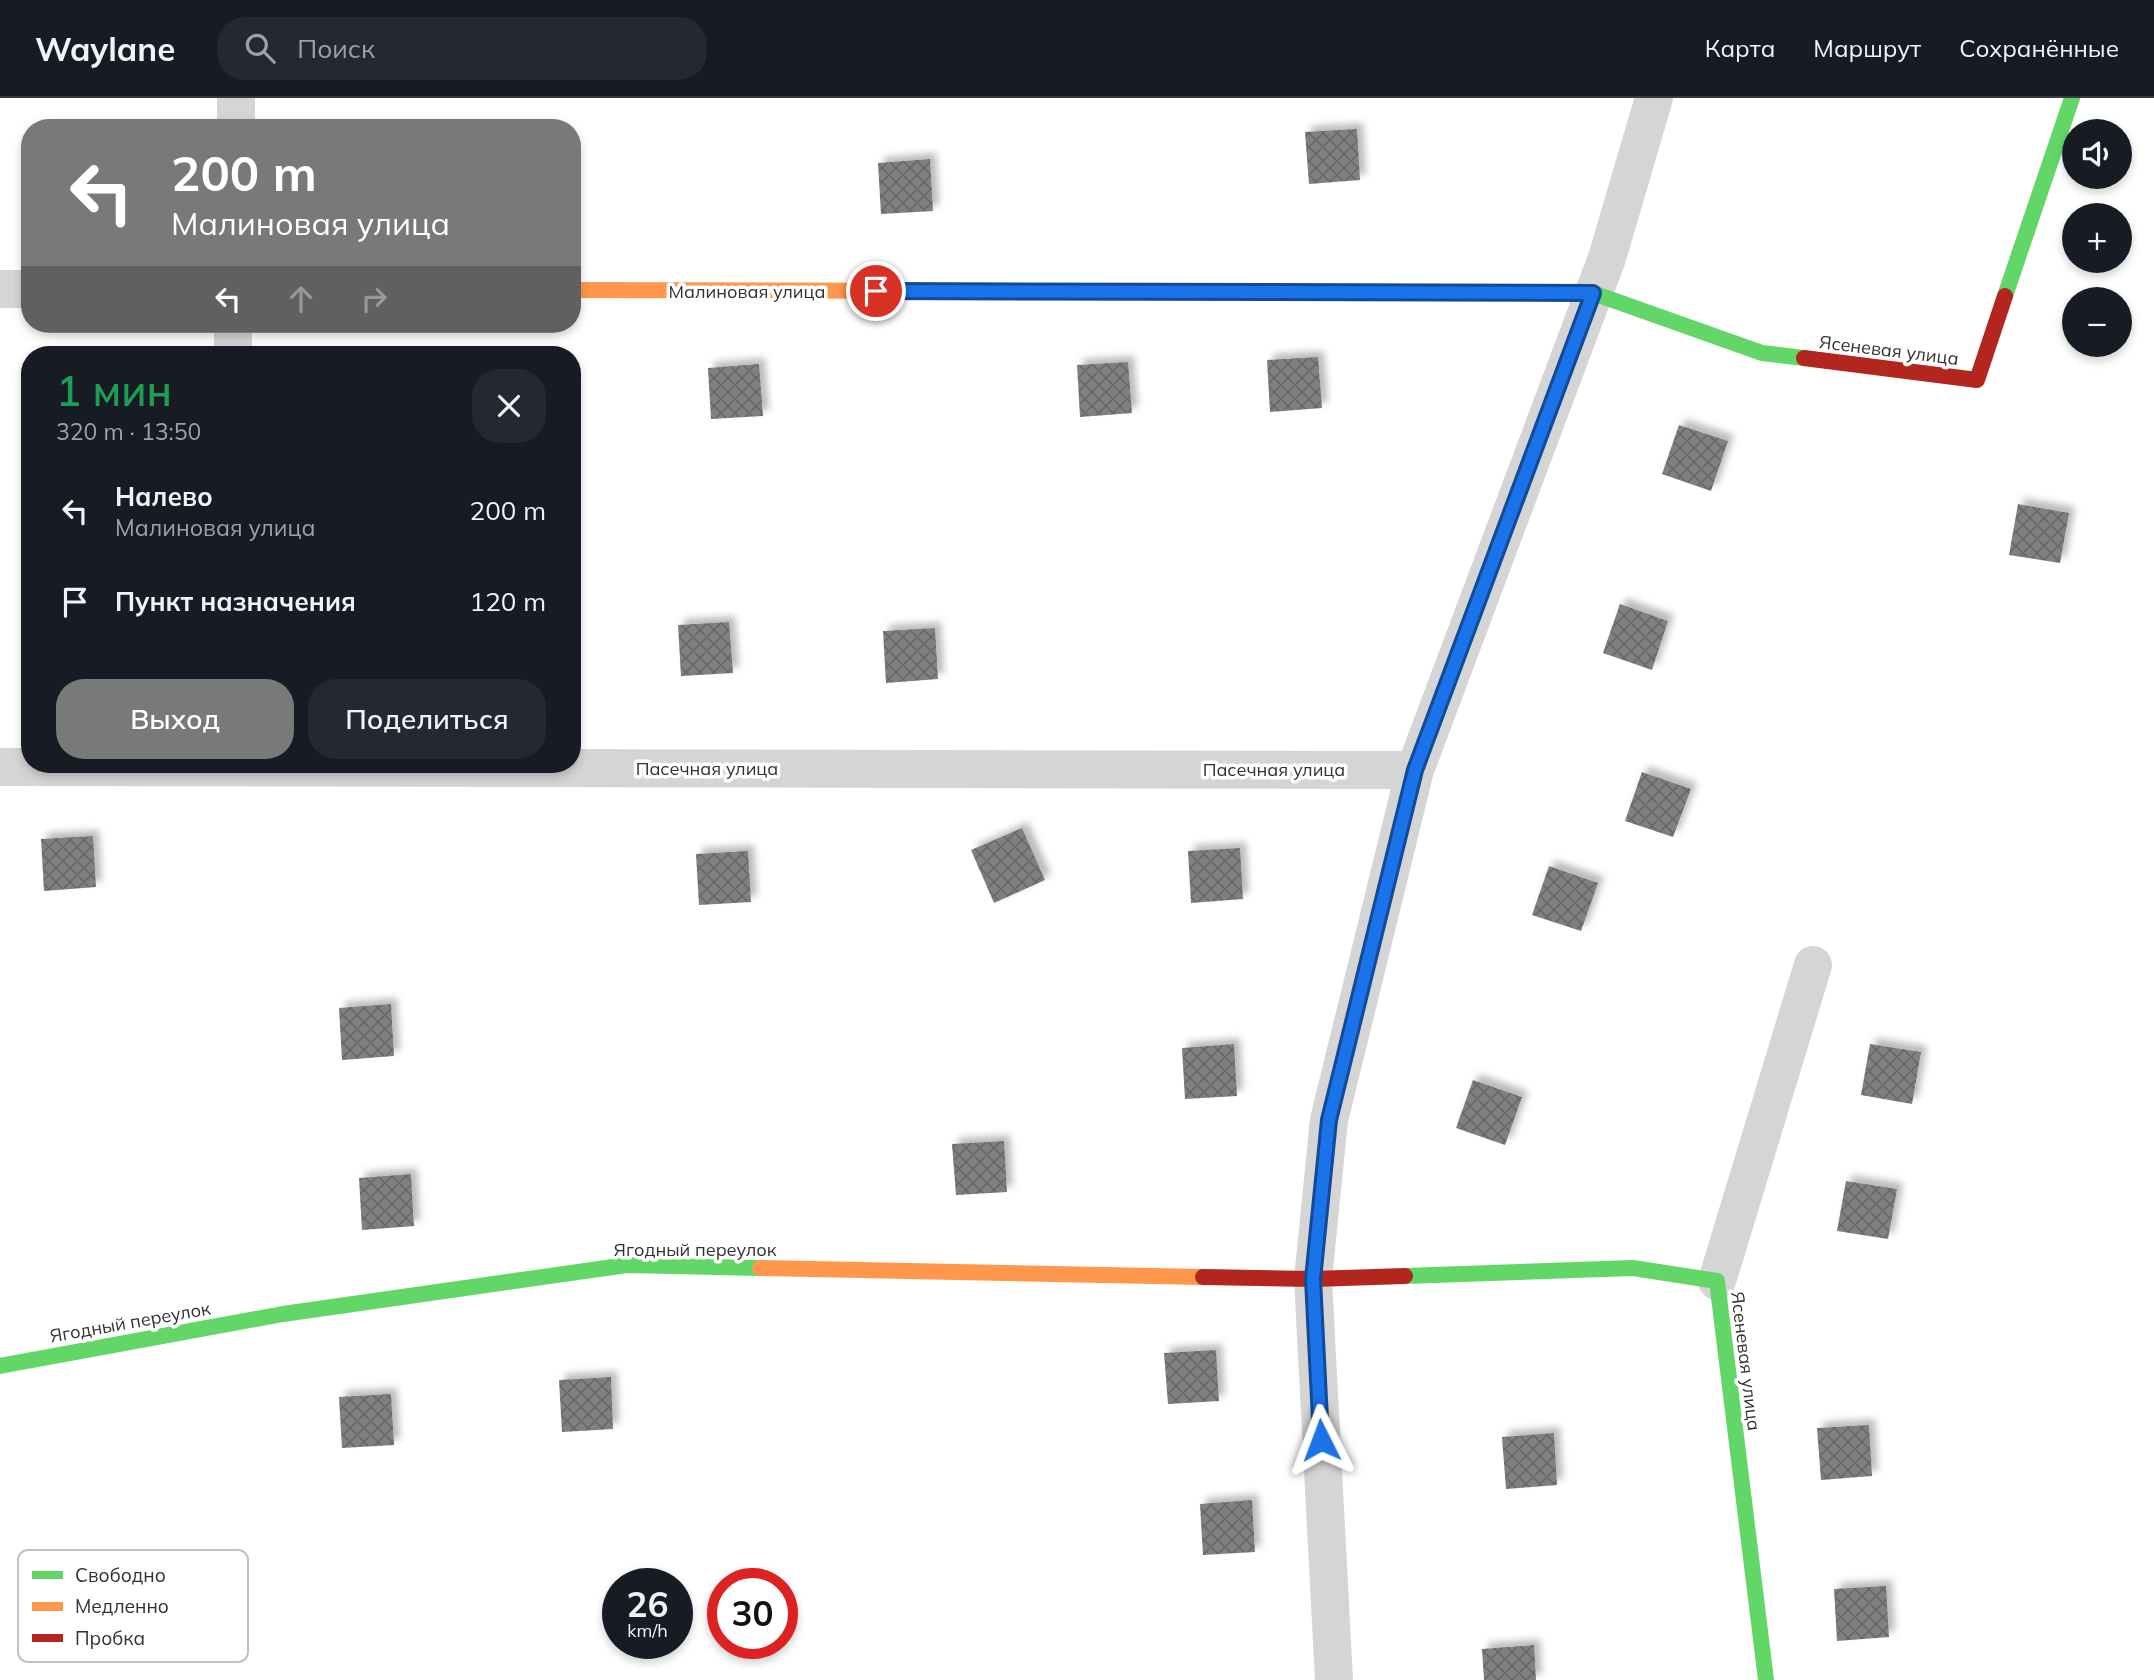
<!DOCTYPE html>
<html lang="ru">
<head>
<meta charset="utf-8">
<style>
	body { margin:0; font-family:Mulish,sans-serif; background:#242831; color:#f1f3f6; height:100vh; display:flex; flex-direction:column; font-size:26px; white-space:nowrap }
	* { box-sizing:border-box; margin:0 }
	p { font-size:23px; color:#9ea1a6 }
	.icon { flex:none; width:38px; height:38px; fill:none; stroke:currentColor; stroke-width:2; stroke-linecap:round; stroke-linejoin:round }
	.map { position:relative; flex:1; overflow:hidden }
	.panel { position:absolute; left:21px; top:248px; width:560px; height:427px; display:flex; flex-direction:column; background:#171b24; border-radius:28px; box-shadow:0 4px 10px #0003 }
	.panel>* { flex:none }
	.top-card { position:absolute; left:21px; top:21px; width:560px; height:214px; border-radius:28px; box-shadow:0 4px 10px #0003; background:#797979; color:#fff; overflow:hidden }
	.buttons { position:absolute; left:2062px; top:21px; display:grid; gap:14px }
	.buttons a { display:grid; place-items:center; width:70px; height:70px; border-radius:50%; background:#171b24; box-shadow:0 4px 10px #0003; font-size:35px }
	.speed { position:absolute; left:602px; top:1470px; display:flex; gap:14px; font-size:35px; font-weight:700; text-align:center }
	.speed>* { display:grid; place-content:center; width:91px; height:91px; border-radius:50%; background:#171b24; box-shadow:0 4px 10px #0003; line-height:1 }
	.speed small { font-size:18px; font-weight:400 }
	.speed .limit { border:10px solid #d22; background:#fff; color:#111 }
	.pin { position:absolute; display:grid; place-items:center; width:60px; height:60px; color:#fff; margin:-30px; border:4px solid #fff; border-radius:50%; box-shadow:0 2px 7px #0007 }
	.me { position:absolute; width:77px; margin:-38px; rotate:357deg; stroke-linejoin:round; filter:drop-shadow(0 0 5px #0008) }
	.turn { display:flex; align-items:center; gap:24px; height:147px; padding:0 35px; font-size:32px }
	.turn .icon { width:91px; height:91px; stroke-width:2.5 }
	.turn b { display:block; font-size:49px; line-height:60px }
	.lanes { display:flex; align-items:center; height:66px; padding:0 35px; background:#0003; justify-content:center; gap:35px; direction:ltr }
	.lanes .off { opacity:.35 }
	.round { display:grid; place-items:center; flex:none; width:74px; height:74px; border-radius:28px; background:#242831 }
	.summary { display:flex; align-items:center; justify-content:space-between; height:119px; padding:0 35px }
	h1 { font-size:42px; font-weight:600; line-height:52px; color:#1e9e55 }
	.primary-button { display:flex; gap:14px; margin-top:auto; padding:14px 35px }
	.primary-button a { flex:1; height:80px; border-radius:28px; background:#797979; color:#fff; font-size:28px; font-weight:600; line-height:80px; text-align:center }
	.primary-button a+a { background:#242831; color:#f1f3f6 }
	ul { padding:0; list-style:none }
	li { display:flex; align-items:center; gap:21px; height:91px; padding:0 35px }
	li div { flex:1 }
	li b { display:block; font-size:26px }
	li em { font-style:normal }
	header { display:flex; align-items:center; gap:42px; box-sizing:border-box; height:98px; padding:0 35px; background:#171b24; border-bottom:2px solid #363941 }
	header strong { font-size:33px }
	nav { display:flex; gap:38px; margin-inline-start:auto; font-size:24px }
	.search { width:490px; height:63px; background:#242831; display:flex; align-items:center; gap:18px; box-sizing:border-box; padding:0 24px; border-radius:28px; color:#9ea1a6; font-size:26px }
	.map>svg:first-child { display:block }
</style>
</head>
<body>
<header>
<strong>Waylane</strong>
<div class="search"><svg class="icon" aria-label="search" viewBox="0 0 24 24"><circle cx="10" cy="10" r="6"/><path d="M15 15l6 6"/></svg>Поиск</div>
<nav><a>Карта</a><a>Маршрут</a><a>Сохранённые</a></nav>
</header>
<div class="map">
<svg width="2154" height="1582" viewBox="0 0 2154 1582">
	<defs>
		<pattern id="building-cross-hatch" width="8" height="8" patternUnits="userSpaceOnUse" patternTransform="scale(1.75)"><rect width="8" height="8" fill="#808080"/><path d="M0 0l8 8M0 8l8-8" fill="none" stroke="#696969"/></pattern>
		<filter id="shadow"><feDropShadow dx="6" dy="-6" stdDeviation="3.5" flood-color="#0004"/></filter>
	</defs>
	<rect width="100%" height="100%" fill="#fff"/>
	<path fill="url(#building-cross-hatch)" filter="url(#shadow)" d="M1357 31 1360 82 1309 86 1305 34Z
		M930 61 933 113 881 116 878 65Z
		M1318 259 1322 310 1270 314 1267 262Z
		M1128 264 1132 315 1080 319 1077 267Z
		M759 266 763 318 711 321 708 270Z
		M1679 327 1728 343 1711 393 1662 376Z
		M2018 406 2069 415 2060 465 2009 457Z
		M1620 506 1668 523 1652 572 1603 555Z
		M729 524 733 575 681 578 678 527Z
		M935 530 938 581 886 585 883 533Z
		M30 545V575H28L26 546Z
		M1642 674 1691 691 1673 739 1625 723Z
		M1022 730 1045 782 994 805 971 752Z
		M93 738 96 789 44 793 41 741Z
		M1240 750 1243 801 1191 805 1188 753Z
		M748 753 751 804 699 807 696 756Z
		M1549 768 1598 785 1581 833 1532 817Z
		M391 906 394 958 342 962 339 910Z
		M1234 946 1237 998 1185 1001 1182 950Z
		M1870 946 1921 954 1912 1006 1861 997Z
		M1473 982 1522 999 1505 1047 1456 1030Z
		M1004 1043 1007 1094 956 1097 952 1046Z
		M411 1076 414 1128 362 1132 359 1080Z
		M1846 1083 1897 1091 1888 1141 1837 1133Z
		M1216 1252 1219 1303 1168 1306 1164 1255Z
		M611 1279 613 1331 562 1334 559 1282Z
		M391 1296 394 1347 342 1350 339 1299Z
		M1869 1327 1872 1378 1821 1382 1817 1330Z
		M1554 1335 1557 1387 1506 1391 1502 1339Z
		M1252 1402 1255 1454 1203 1457 1200 1406Z
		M1886 1488 1889 1539 1837 1543 1834 1491Z
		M1534 1547 1536 1582H1484L1482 1551Z"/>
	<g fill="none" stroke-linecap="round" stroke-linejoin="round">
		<path stroke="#d5d5d5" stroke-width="38" d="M236 30V0
			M0 191H30
			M233 226V257
			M0 669 1415 672
			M1717 1183 1813 867
			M1334 1582 1313 1181 1329 1022 1415 672 1607 160 1654 0"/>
		<path stroke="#63d668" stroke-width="16" d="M1024 193 1593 195 1762 255 1804 260
			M2005 198 2072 0
			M1405 1178 1633 1170 1717 1183 1766 1582
			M0 1268 283 1216 627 1167 760 1170"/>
		<path stroke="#ff974d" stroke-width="16" d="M572 192 1024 193
			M760 1170 1203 1179"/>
		<path stroke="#b3261e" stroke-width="16" d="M1804 260 1977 282 2005 198
			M1203 1179 1313 1181 1405 1178"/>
	</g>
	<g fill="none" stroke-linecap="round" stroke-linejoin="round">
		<defs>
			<path id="route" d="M876 193 1593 195 1415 672 1329 1022 1313 1181 1321 1342"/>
		</defs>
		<use href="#route" stroke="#114b97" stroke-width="18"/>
		<use href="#route" stroke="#1a73e8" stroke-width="12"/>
	</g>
	<g text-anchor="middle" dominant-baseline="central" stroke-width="7" stroke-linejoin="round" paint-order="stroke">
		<g font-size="18" fill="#313131" stroke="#fff">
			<text x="747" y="193">Малиновая улица</text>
			<text transform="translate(1889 252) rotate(7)">Ясеневая улица</text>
			<text x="707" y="670">Пасечная улица</text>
			<text x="1274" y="671">Пасечная улица</text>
			<text x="695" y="1151">Ягодный переулок</text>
			<text transform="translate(130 1224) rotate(-10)">Ягодный переулок</text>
			<text transform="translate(1746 1263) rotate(83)">Ясеневая улица</text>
		</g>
	</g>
	<rect x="18" y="1452" width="230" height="112" rx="10" fill="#fff" stroke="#c1c1c1" stroke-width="2"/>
	<rect x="32" y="1473" width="31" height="8" fill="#63d668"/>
	<rect x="32" y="1504" width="31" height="9" fill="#ff974d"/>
	<rect x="32" y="1536" width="31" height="8" fill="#b3261e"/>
	<g font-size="19" fill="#313131">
		<text x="75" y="1484">Свободно</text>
		<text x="75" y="1515">Медленно</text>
		<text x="75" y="1547">Пробка</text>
	</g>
</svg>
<div class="buttons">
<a><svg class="icon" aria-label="sound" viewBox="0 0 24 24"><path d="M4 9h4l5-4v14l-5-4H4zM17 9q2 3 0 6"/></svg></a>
<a>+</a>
<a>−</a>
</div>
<div class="speed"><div>26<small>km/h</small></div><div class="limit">30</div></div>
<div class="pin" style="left:876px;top:193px;background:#d93025"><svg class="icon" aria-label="arrive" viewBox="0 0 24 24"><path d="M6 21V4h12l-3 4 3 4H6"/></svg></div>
<svg class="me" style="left:1321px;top:1342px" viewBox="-20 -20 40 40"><path d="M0-17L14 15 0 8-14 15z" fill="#1a73e8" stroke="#fff" stroke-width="4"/></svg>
<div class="top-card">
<div class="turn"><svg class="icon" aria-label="left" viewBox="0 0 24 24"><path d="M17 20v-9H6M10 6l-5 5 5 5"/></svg><div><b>200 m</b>Малиновая улица</div></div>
<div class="lanes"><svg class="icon" aria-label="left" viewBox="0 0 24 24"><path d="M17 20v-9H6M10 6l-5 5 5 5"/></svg><svg class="icon off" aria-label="ahead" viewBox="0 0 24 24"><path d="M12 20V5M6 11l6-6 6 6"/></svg><svg class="icon off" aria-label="right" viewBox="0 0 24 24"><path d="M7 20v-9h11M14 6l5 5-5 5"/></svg></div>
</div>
<section class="panel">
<div class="summary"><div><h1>1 мин</h1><p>320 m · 13:50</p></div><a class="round"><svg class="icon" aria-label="close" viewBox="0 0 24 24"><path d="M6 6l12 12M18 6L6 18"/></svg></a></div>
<ul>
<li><svg class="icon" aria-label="left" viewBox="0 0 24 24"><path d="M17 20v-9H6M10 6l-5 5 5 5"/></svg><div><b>Налево</b><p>Малиновая улица</p></div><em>200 m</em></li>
<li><svg class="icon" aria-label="arrive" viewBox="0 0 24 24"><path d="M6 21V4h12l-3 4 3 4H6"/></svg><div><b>Пункт назначения</b></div><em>120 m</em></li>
</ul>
<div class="primary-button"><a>Выход</a><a>Поделиться</a></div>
</section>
</div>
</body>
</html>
